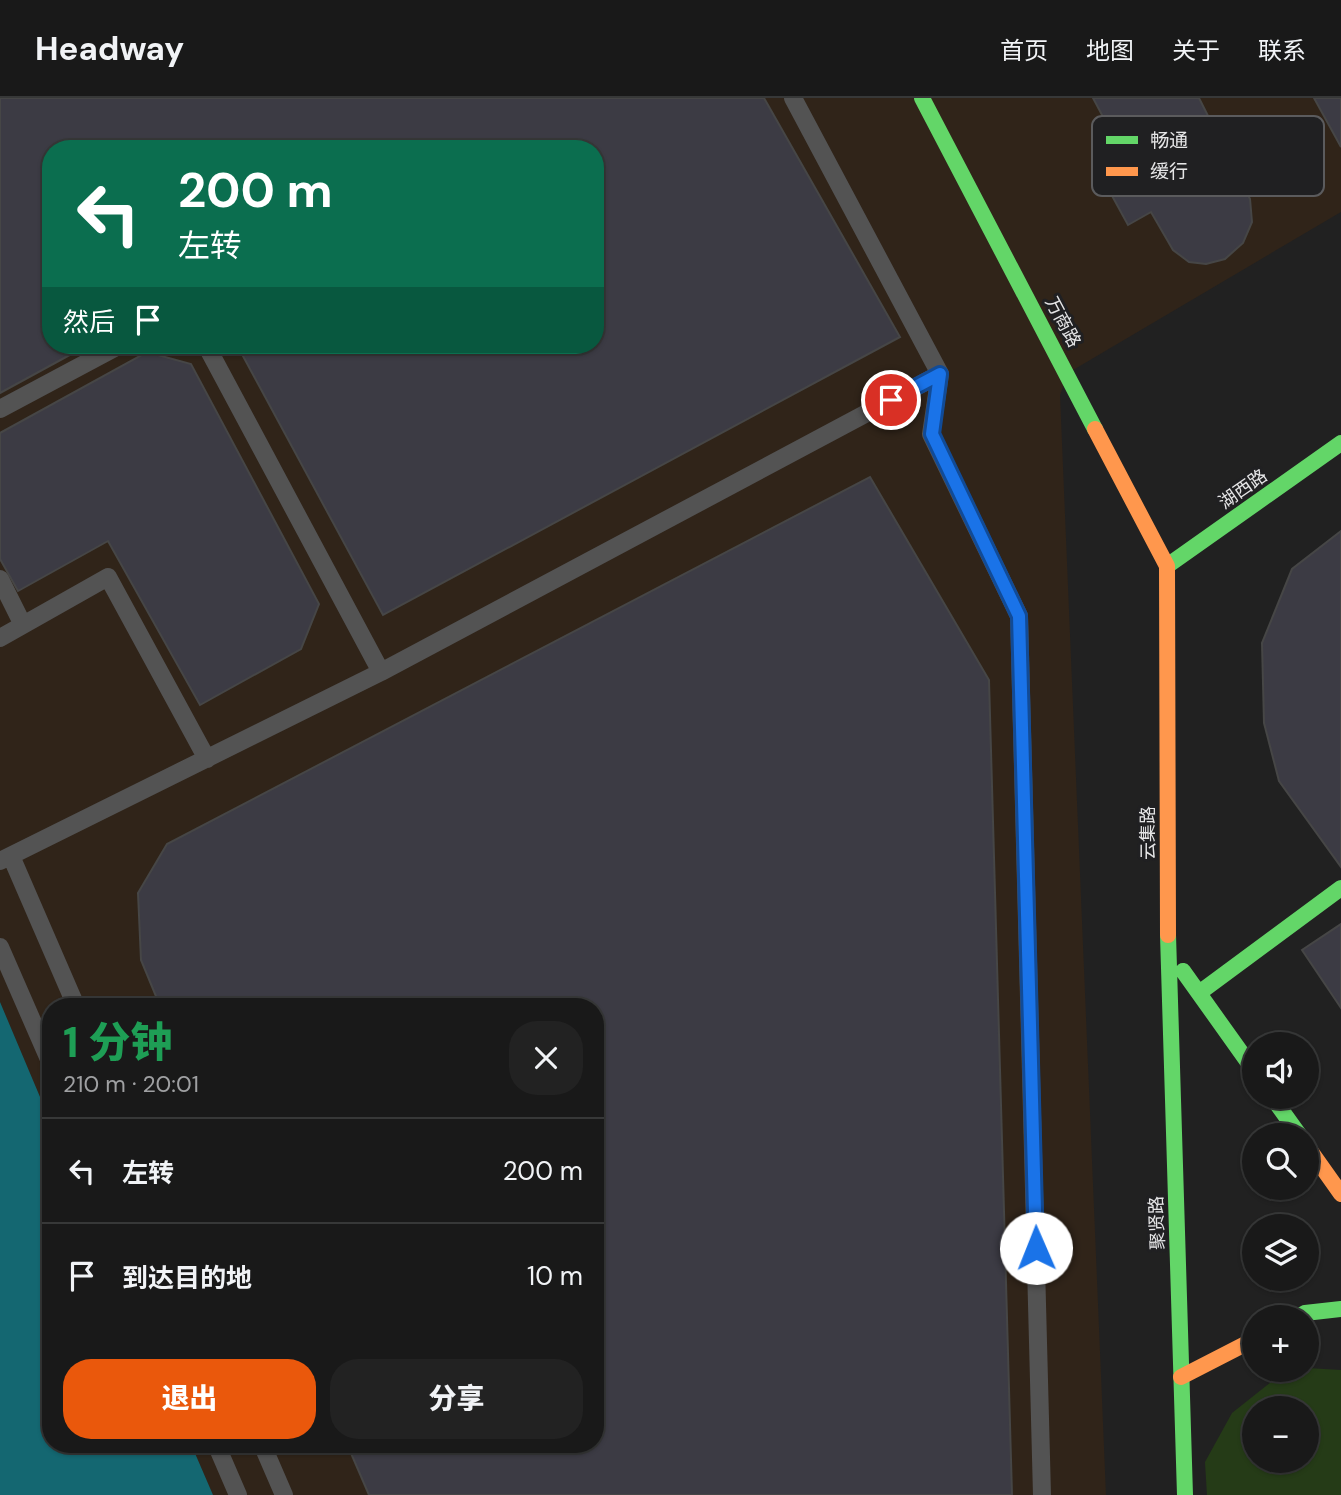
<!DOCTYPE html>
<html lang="zh">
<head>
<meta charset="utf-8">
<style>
	body { margin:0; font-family:"DM Sans","Noto Sans SC",sans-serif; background:#222; color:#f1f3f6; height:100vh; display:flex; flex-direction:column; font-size:26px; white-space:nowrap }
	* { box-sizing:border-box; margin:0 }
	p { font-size:23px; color:#9fa0a2 }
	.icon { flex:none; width:38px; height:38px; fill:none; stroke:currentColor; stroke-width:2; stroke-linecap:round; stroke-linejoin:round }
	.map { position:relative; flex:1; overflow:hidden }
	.details { position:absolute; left:42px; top:900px; width:562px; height:455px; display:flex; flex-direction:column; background:#191919; border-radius:28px; box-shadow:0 2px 5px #0004,0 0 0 2px #373838 }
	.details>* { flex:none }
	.banner { position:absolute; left:42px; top:42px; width:562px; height:214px; border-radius:28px; box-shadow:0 2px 5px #0004,0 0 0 2px #373838; background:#0b6e4f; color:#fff; overflow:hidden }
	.fabs { position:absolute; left:1242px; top:934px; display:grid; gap:14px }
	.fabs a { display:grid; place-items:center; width:77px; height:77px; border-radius:50%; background:#191919; box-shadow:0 2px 5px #0004,0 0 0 2px #373838; font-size:35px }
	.pin { position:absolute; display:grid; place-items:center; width:60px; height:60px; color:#fff; margin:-30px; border:4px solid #fff; border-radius:50%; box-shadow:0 2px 7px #0007 }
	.me { position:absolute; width:77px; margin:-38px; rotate:359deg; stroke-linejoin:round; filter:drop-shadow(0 0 5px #0008) }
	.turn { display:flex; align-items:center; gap:24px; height:147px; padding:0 21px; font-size:32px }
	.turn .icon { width:91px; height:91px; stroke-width:2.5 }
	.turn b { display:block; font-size:49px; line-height:60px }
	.then { display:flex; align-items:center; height:66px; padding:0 21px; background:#0003; gap:14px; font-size:26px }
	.round { display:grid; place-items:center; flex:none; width:74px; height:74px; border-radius:28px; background:#222 }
	.overview { display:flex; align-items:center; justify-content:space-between; height:119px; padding:0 21px }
	h1 { font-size:42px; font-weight:800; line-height:52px; color:#1e9e55 }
	.button { display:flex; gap:14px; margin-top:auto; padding:14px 21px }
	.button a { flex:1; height:80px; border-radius:28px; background:#ea580c; color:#fff; font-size:28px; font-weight:800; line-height:80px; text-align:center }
	.button a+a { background:#222; color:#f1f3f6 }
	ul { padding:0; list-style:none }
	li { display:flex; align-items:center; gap:21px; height:105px; padding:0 21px; border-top:2px solid #373838 }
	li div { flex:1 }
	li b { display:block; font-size:26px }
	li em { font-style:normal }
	header { display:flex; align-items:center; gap:42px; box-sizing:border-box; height:98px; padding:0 35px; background:#191919; border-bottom:2px solid #373838 }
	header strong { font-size:33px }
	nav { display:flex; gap:38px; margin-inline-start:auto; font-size:24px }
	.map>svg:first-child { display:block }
</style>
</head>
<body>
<header>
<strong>Headway</strong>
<nav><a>首页</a><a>地图</a><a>关于</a><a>联系</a></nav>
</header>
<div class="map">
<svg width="1341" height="1397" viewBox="0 0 1341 1397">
	<rect width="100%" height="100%" fill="#212121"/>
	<path fill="#302419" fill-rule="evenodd" d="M0 0H1341V114L1068 275 1060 297 1106 1397H0ZM51 51H595V247H51ZM51 908H595V1346H51Z"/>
	<path fill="#253b17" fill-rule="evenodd" d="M1307 1270 1341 1272V1397H1207L1205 1364 1232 1315 1286 1272H1307ZM1255 1311H1307V1363H1255Z"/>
	<path fill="#146771" d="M0 904 51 1025V1346H191L213 1397H0Z"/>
	<path fill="#3c3b44" stroke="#464646" stroke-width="2" d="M0 0H764L900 239 383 517 237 247H595V51H51V247H88L0 295Z
		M1093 0H1199L1250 101 1252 124 1243 145 1225 161 1206 166 1189 164 1173 152 1151 114 1128 127 1110 94 1135 79Z
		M1314 0H1341V49Z
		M147 254 191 266 319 506 301 551 200 607 108 443 18 493 0 461V335Z
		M870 379 989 582 1012 1397H369L347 1346H595V908H160L141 862 138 795 167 746Z
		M1341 433V769L1279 683 1264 625 1262 545 1292 471Z
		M1341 826V910L1302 852Z"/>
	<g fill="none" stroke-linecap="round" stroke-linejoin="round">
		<path stroke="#535353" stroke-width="18" d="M793 0 940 276 931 336 1019 518 1042 1397
			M206 247 381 574
			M0 311 120 247
			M0 481 23 527
			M0 540 108 479 207 661
			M11 758 76 908
			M0 763 381 574 940 276
			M0 849 51 966
			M216 1346 238 1397
			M262 1346 284 1397"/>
		<path stroke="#63d668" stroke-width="16" d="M922 0 1095 331
			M1167 468 1341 345
			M1168 837 1185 1397
			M1183 873 1255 974
			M1199 895 1341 790
			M1272 999 1300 1038
			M1296 1220 1305 1215 1341 1211"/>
		<path stroke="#ff974d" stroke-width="16" d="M1095 331 1167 468 1168 837
			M1307 1048 1341 1096
			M1181 1279 1255 1241"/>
	</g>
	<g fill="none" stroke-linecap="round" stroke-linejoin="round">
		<defs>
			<path id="route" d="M891 302 940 276 932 336 1019 518 1036 1150"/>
		</defs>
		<use href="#route" stroke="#114b97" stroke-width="18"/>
		<use href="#route" stroke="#1a73e8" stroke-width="12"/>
	</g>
	<g text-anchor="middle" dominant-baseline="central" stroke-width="6" stroke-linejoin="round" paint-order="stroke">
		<g font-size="18" fill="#e6e6e7" stroke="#202022">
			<text transform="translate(1063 224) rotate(62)">万商路</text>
			<text transform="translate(1243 391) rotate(-35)">湖西路</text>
			<text transform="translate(1148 735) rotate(-90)">云集路</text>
			<text transform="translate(1157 1125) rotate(-92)">聚贤路</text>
		</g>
	</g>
	<rect x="1092" y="18" width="232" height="80" rx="10" fill="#202022" stroke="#5b5b5d" stroke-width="2"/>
	<rect x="1106" y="38" width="32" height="8" fill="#63d668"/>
	<rect x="1106" y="69" width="32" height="9" fill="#ff974d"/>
	<g font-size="19" fill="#e6e6e7">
		<text x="1150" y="49">畅通</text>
		<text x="1150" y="80">缓行</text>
	</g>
</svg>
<div class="fabs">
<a><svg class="icon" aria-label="sound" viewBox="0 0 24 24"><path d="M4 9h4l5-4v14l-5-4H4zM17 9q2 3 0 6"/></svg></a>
<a><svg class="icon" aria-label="search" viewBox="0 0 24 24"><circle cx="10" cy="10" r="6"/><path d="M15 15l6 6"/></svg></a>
<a><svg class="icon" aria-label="layers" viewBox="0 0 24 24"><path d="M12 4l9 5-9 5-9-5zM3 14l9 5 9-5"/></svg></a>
<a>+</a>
<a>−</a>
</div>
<div class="pin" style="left:891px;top:302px;background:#d93025"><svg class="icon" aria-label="arrive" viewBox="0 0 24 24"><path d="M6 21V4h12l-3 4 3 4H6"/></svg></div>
<svg class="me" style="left:1036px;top:1150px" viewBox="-20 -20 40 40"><circle r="19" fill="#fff"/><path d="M0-13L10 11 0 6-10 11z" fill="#1a73e8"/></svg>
<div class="banner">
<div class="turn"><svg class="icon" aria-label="left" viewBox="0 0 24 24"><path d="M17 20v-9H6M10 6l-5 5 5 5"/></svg><div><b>200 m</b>左转</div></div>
<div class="then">然后<svg class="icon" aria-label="arrive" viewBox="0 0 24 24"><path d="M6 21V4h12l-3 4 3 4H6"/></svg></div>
</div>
<section class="details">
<div class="overview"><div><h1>1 分钟</h1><p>210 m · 20:01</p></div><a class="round"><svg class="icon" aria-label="close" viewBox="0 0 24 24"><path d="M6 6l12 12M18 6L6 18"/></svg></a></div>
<ul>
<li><svg class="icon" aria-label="left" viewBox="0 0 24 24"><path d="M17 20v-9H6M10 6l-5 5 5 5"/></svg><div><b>左转</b></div><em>200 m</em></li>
<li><svg class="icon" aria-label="arrive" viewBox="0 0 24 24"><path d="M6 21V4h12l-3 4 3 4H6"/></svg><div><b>到达目的地</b></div><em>10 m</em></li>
</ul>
<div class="button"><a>退出</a><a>分享</a></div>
</section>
</div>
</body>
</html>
